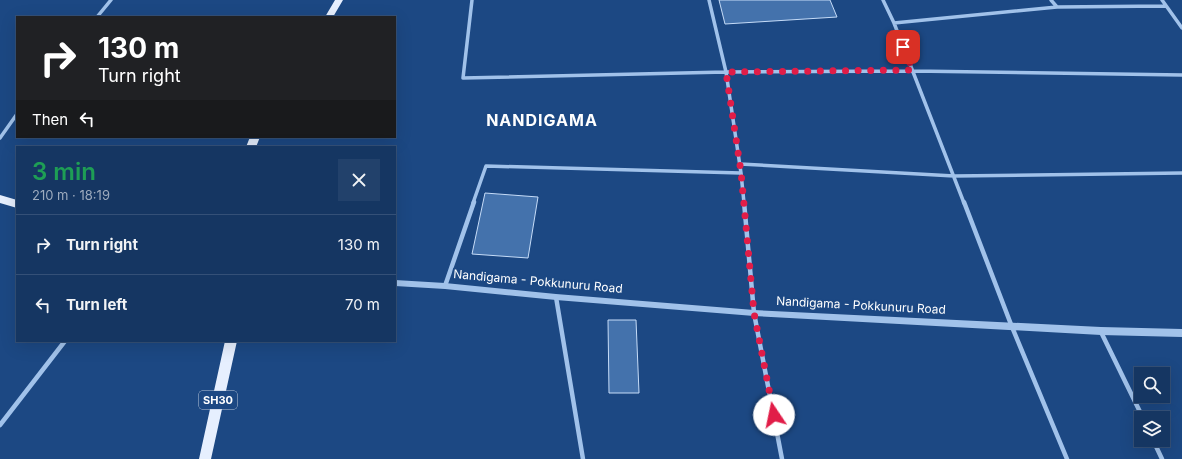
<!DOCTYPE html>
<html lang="en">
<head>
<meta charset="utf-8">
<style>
	body { margin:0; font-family:Inter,sans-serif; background:#22416b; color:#f1f3f6; height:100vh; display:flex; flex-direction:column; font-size:15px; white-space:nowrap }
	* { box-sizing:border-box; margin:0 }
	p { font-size:13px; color:#9dabbe }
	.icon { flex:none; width:22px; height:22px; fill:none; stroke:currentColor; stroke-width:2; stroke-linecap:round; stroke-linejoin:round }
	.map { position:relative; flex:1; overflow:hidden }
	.panel { position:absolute; left:16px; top:146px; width:380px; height:196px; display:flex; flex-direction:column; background:#153662; border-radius:0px; box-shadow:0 4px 16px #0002,0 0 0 1px #345077 }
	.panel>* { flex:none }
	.top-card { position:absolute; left:16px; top:16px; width:380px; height:122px; border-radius:0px; box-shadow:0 4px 16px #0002,0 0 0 1px #345077; background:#202124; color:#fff; overflow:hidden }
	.tools { position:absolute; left:1134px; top:367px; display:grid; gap:8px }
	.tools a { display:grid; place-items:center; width:36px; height:36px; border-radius:0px; background:#153662; box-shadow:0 4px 16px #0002,0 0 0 1px #345077; font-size:20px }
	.pin { position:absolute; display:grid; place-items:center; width:34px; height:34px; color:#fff; margin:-17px; border-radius:8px; box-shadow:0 2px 6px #0006 }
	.me { position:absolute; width:44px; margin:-22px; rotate:349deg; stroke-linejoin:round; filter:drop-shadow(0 0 3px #0008) }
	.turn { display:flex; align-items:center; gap:14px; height:84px; padding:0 16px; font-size:18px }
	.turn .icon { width:52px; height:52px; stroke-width:2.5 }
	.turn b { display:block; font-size:28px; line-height:34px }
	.then { display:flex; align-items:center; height:38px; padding:0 16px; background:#0003; gap:8px; font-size:15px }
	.round { display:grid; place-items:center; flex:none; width:42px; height:42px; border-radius:0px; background:#22416b }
	.overview { display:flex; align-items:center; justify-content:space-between; height:68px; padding:0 16px }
	h1 { font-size:24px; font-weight:600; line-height:30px; color:#1e9e55 }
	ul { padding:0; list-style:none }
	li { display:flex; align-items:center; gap:12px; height:60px; padding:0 16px; border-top:1px solid #345077 }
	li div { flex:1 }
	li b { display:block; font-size:15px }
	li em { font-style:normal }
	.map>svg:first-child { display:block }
</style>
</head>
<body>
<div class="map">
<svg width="1182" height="459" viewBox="0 0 1182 459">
	<rect width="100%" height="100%" fill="#1c4883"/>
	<path fill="#4472ac" stroke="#c6dcf8" d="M719 0H830L837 17 725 24Z
		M485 193 538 197 528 258 472 254Z
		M608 320H636L639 393H609Z"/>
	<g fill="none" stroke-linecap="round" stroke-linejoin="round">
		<path stroke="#a1c2ea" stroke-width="3.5" d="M472 0 463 78 726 72 913 71 1182 75
			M709 0 726 72 741 173 744 203
			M883 0 894 23 964 203
			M1051 0 1057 7
			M1162 0 1182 28
			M97 17 111 0
			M894 23 1057 7 1166 6
			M0 138 17 114
			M740 164 954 176 1182 173
			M473 203 486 166 741 173"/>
		<path stroke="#a1c2ea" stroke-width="4.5" d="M744 202 754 313 782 459
			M964 202 1012 327 1067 459
			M445 286 474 202
			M556 297 583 459
			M1101 332 1143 418
			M0 425 65 341
			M1153 440 1162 459"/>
		<path fill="#a1c2ea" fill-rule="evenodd" d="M395 280 445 283 556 294 754 310 1101 327 1182 329V337L1101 335 754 316 556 300 445 289 395 286Z"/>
		<path fill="#e6effe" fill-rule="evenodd" d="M335 0H343L333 17H325Z
			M250 137H260L256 147H246Z
			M0 195 17 200V208L0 203Z
			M225 341H237L211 459H199Z"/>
	</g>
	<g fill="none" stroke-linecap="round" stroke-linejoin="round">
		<path stroke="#e11d48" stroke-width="7" stroke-dasharray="0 12.6" d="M774 415 754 313 741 172 726 72 913 70 903 47"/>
	</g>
	<g text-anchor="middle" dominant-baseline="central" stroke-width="4" stroke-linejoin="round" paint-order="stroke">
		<rect fill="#1c4883" stroke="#bbc8da" stroke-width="1" x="199" y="391" width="38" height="18" rx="3"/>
		<g font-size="11" font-weight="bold" fill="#fff">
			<text x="218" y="400">SH30</text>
		</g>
		<g font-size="12" fill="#fff" stroke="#1c4883">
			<text transform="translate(538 281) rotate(5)">Nandigama - Pokkunuru Road</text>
			<text transform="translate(861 305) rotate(3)">Nandigama - Pokkunuru Road</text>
		</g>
		<g font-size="16" font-weight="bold" letter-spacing="1" fill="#fff" stroke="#1c4883">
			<text x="542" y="120">NANDIGAMA</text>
		</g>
	</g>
</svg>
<div class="tools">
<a><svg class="icon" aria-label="search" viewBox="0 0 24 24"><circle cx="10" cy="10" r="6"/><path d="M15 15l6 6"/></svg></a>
<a><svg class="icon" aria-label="layers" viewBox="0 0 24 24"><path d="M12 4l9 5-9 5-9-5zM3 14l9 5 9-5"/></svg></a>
</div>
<div class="pin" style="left:903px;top:47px;background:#d93025"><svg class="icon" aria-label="arrive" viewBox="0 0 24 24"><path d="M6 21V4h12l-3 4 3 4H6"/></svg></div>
<svg class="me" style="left:774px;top:415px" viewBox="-20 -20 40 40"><circle r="19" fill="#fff"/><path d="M0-13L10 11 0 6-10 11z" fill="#e11d48"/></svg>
<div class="top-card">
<div class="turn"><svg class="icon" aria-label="right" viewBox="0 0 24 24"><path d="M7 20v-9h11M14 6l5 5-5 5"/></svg><div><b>130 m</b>Turn right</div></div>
<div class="then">Then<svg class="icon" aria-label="left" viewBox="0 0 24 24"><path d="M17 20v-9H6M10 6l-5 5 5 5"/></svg></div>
</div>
<section class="panel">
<div class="overview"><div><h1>3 min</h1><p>210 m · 18:19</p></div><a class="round"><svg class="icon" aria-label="close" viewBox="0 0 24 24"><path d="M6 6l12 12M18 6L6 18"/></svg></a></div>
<ul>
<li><svg class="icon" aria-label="right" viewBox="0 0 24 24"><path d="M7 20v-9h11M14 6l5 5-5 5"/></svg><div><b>Turn right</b></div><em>130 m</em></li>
<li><svg class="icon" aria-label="left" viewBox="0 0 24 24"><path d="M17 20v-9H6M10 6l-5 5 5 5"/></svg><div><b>Turn left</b></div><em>70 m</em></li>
</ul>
</section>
</div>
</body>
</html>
